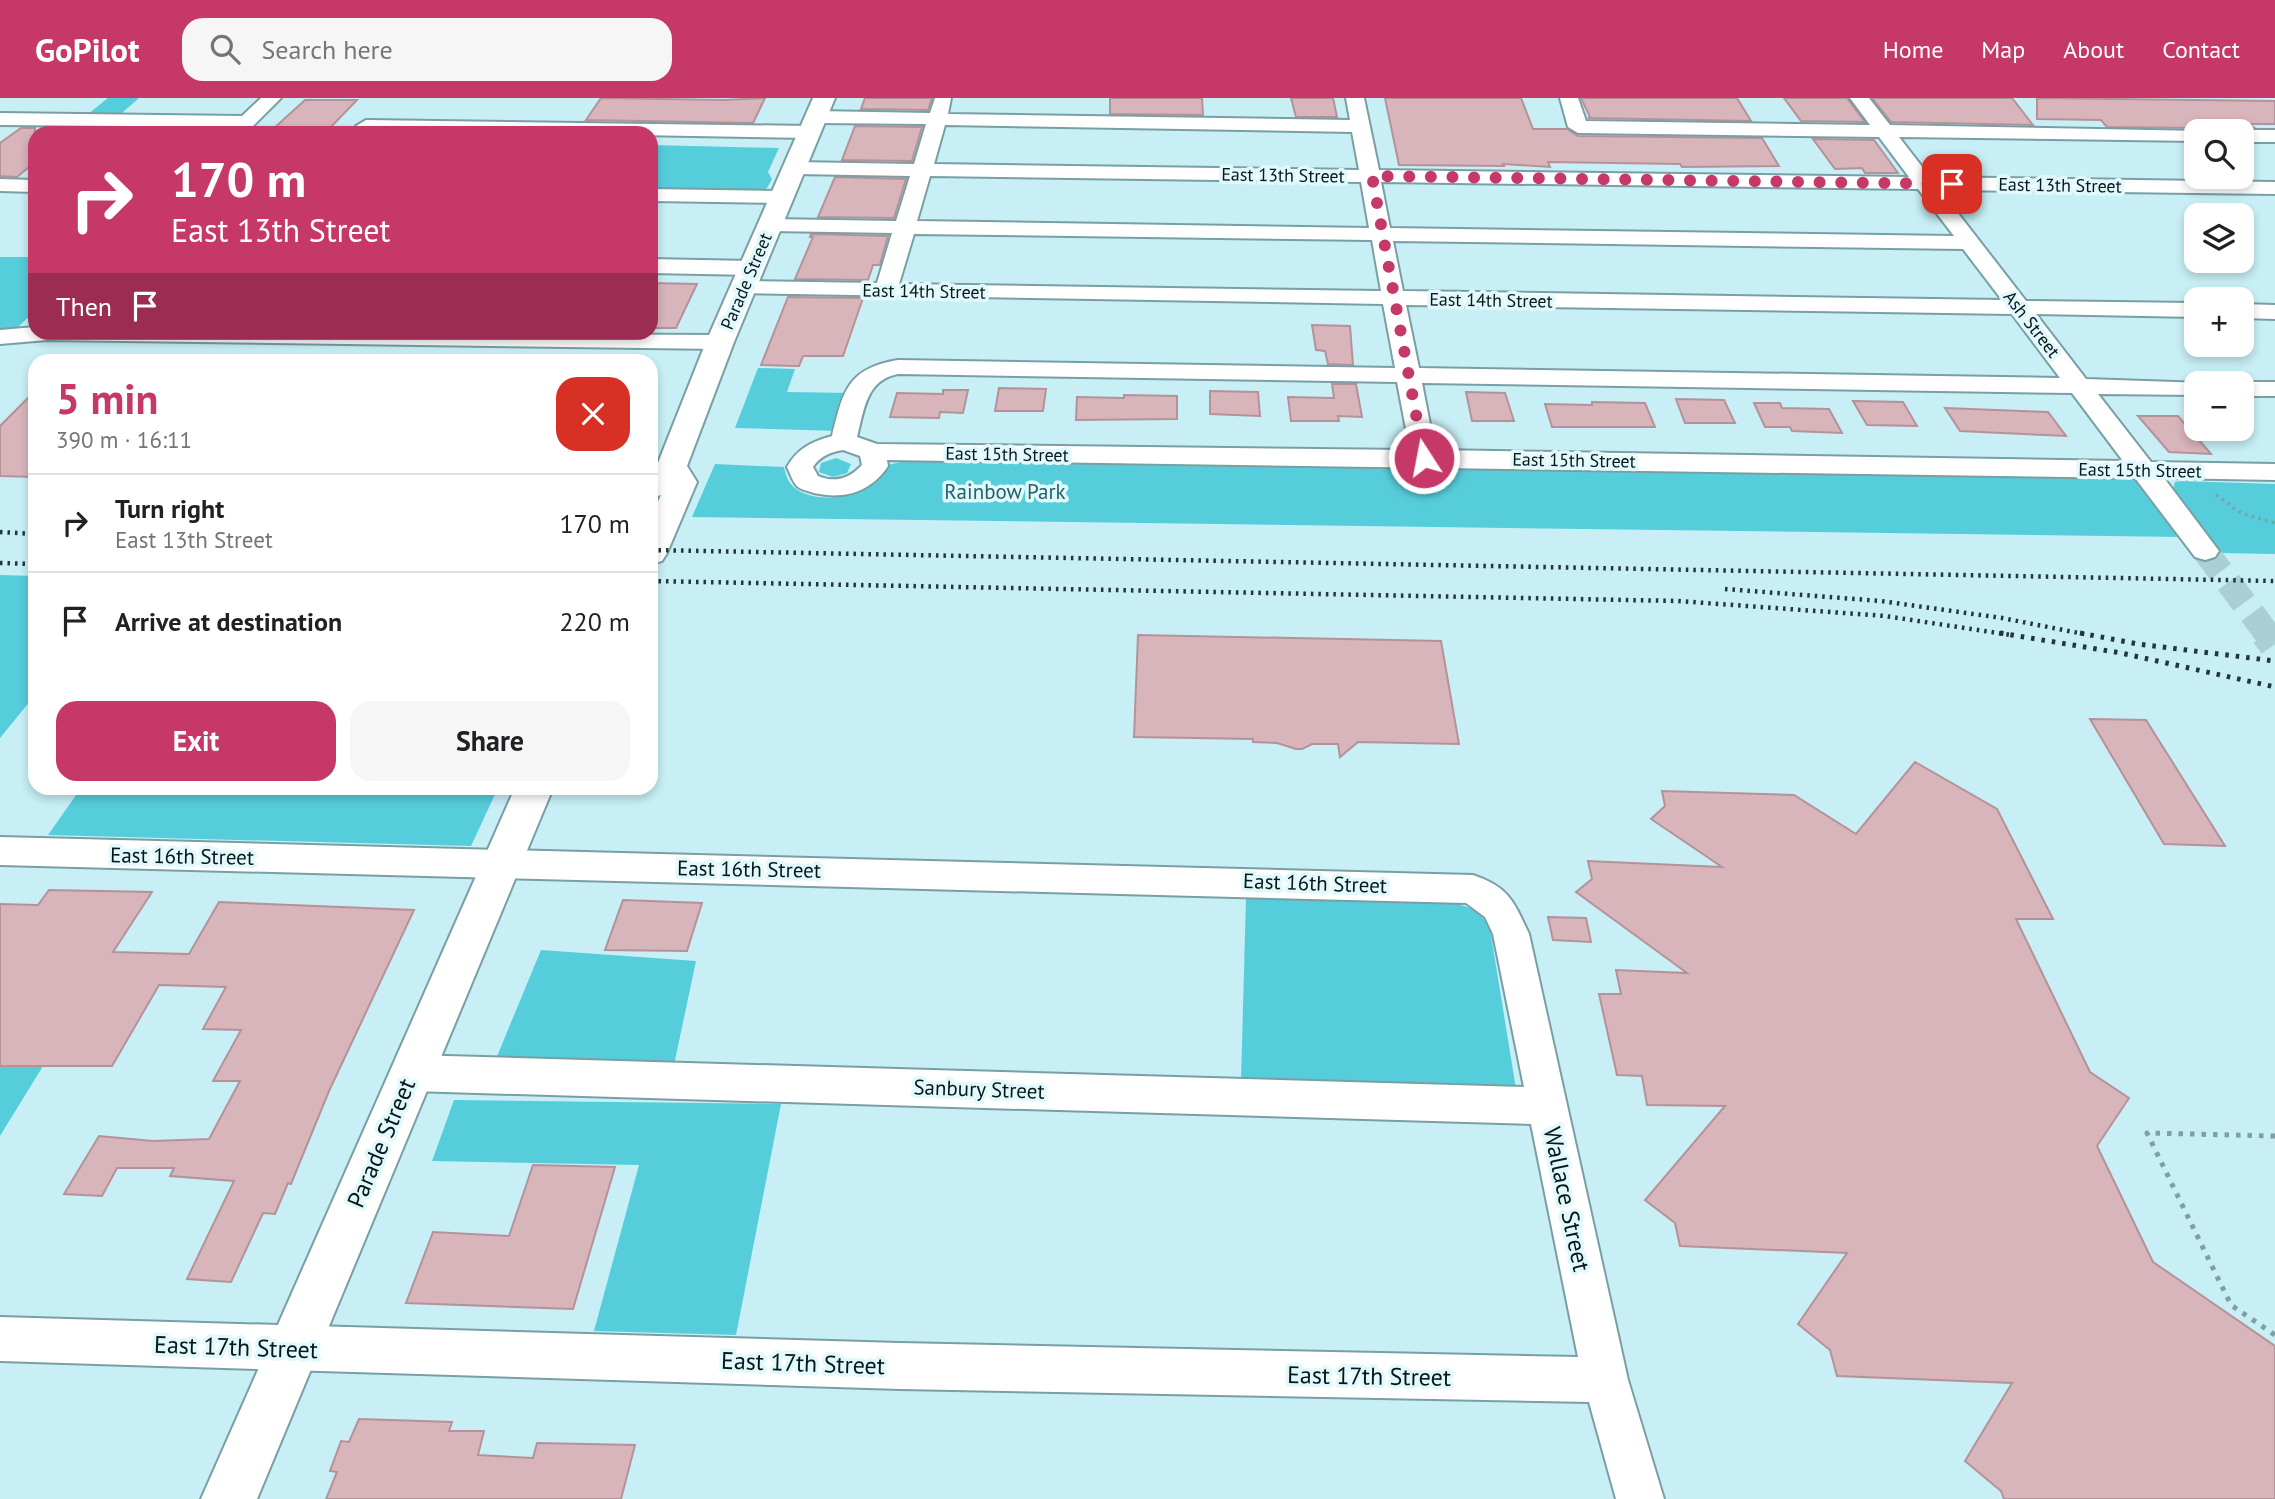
<!DOCTYPE html>
<html lang="en">
<head>
<meta charset="utf-8">
<style>
	body { margin:0; font-family:"PT Sans",sans-serif; background:#f6f6f6; color:#202124; height:100vh; display:flex; flex-direction:column; font-size:26px; white-space:nowrap }
	* { box-sizing:border-box; margin:0 }
	p { font-size:23px; color:#757577 }
	.icon { flex:none; width:38px; height:38px; fill:none; stroke:currentColor; stroke-width:2; stroke-linecap:round; stroke-linejoin:round }
	.map { position:relative; flex:1; overflow:hidden }
	.drawer { position:absolute; left:28px; top:256px; width:630px; height:441px; display:flex; flex-direction:column; background:#fff; border-radius:21px; box-shadow:0 4px 10px #0003 }
	.drawer>* { flex:none }
	.banner { position:absolute; left:28px; top:28px; width:630px; height:214px; border-radius:21px; box-shadow:0 4px 10px #0003; background:#c53867; color:#fff; overflow:hidden }
	.buttons { position:absolute; left:2184px; top:21px; display:grid; gap:14px }
	.buttons a { display:grid; place-items:center; width:70px; height:70px; border-radius:14px; background:#fff; box-shadow:0 4px 10px #0003; font-size:35px }
	.pin { position:absolute; display:grid; place-items:center; width:60px; height:60px; color:#fff; margin:-30px; border-radius:14px; box-shadow:0 4px 10px #0006 }
	.me { position:absolute; width:77px; margin:-38px; rotate:349deg; stroke-linejoin:round; filter:drop-shadow(0 0 5px #0008) }
	.turn { display:flex; align-items:center; gap:24px; height:147px; padding:0 28px; font-size:32px }
	.turn .icon { width:91px; height:91px; stroke-width:2.5 }
	.turn b { display:block; font-size:49px; line-height:60px }
	.then { display:flex; align-items:center; height:66px; padding:0 28px; background:#0003; gap:14px; font-size:26px }
	.round { display:grid; place-items:center; flex:none; width:74px; height:74px; border-radius:21px; background:#f6f6f6 }
	.overview { display:flex; align-items:center; justify-content:space-between; height:119px; padding:0 28px }
	h1 { font-size:42px; font-weight:700; line-height:52px; color:#c53867 }
	.action { display:flex; gap:14px; margin-top:auto; padding:14px 28px }
	.action a { flex:1; height:80px; border-radius:21px; background:#c53867; color:#fff; font-size:28px; font-weight:700; line-height:80px; text-align:center }
	.action a+a { background:#f6f6f6; color:#202124 }
	ul { padding:0; list-style:none }
	li { display:flex; align-items:center; gap:21px; height:98px; padding:0 28px; border-top:2px solid #e0e0e0 }
	li div { flex:1 }
	li b { display:block; font-size:26px }
	li em { font-style:normal }
	header { display:flex; align-items:center; gap:42px; box-sizing:border-box; height:98px; padding:0 35px; background:#c53867; color:#fff }
	header strong { font-size:33px }
	nav { display:flex; gap:38px; margin-inline-start:auto; font-size:24px }
	.search { width:490px; height:63px; background:#f6f6f6; display:flex; align-items:center; gap:18px; box-sizing:border-box; padding:0 24px; border-radius:21px; color:#757577; font-size:26px }
	.map>svg:first-child { display:block }
</style>
</head>
<body>
<header>
<strong>GoPilot</strong>
<div class="search"><svg class="icon" aria-label="search" viewBox="0 0 24 24"><circle cx="10" cy="10" r="6"/><path d="M15 15l6 6"/></svg>Search here</div>
<nav><a>Home</a><a>Map</a><a>About</a><a>Contact</a></nav>
</header>
<div class="map">
<svg width="2275" height="1401" viewBox="0 0 2275 1401">
	<rect width="100%" height="100%" fill="#c7eff5"/>
	<path fill="#56cddb" d="M108 0H139L115 21 83 20Z
		M151 26 225 27 216 35H140Z
		M651 47 779 50 768 74 772 81 767 90 763 92H651Z
		M0 159H35V213L16 231 0 232Z
		M758 270 795 271 787 294 852 295 841 333 735 330Z
		M836 360 851 366 847 375 833 379 819 374 821 365Z
		M915 361 2132 381 2141 385 2183 439 692 419 715 366 784 369C785 374 787 381 790 385 806 407 855 401 874 386 879 381 883 373 887 367Z
		M2181 383 2275 386V456L2222 455 2173 391 2175 384Z
		M0 477 35 478V597L0 640Z
		M81 690H498L471 748 48 737Z
		M1246 800 1455 806C1473 809 1482 815 1490 831L1517 997 1241 983Z
		M541 852 696 863 674 967 493 968Z
		M0 968H43L0 1038Z
		M454 1002 781 1006 736 1237 594 1233 639 1067 432 1063Z"/>
	<path fill="#d8b4bb" stroke="#b59299" stroke-width="2" d="M601 0 724 2 765 0 753 25 586 22Z
		M865 0H932L928 12 861 11Z
		M1110 0H1202L1203 17 1110 16Z
		M1291 0H1333L1337 19H1296Z
		M1385 0H1521L1533 31H1567L1578 38 1762 40 1779 68 1682 69 1680 66 1548 64 1550 69 1503 66 1504 68 1399 67Z
		M1581 0H1737L1751 23 1588 20 1590 19Z
		M1784 0H1847L1865 24 1801 23Z
		M1872 0H2012L2033 27 1891 24Z
		M2037 0 2275 3V26H2249L2253 29H2241L2235 33H2206L2203 30 2107 29 2101 22 2037 21Z
		M305 2H357L328 32H272Z
		M855 28 922 29 912 63 842 62Z
		M21 30H35V64L17 79 0 78V45Z
		M1813 41 1874 42 1898 75H1865L1862 70 1835 71Z
		M835 79 906 81 894 120 818 119Z
		M811 136 888 138 880 167H873L868 182 795 181 813 139H810Z
		M651 185 697 186 676 230H651Z
		M788 199 863 200 843 258H803L799 268H795L761 267Z
		M1312 227 1350 228 1353 267 1328 266 1325 253 1316 252Z
		M1332 286H1356L1362 319 1338 318 1339 323H1291L1288 299 1334 300Z
		M999 290 1046 291 1043 313H995Z
		M943 292H968L963 315 940 314 939 320 890 319 897 295 943 296Z
		M35 293V379L0 378V328Z
		M1210 293 1258 294 1260 318 1210 316Z
		M1466 294 1505 295 1514 323H1472Z
		M1124 297 1177 298V321L1076 322 1077 299 1124 300Z
		M1676 301 1724 302 1735 325H1685Z
		M1853 303 1903 304 1917 328 1867 327Z
		M1592 304 1645 305 1655 329H1552L1545 306 1592 307Z
		M1754 305H1780L1782 310 1829 311 1842 335 1792 333 1790 329H1765Z
		M1945 310 2048 314 2066 338 1960 333Z
		M2138 318H2178L2211 356 2169 354Z
		M1138 537 1441 543 1459 646 1358 644 1340 659 1338 646H1312L1302 651H1296L1277 645 1253 644V641L1134 639Z
		M2090 621 2146 622 2225 748 2164 746Z
		M1915 664 1997 711 2053 821H2016L2090 974 2129 1000 2097 1048 2153 1164 2275 1248V1401H2004L2001 1393 1965 1363 2012 1285 1837 1278 1830 1252 1798 1226 1847 1155 1680 1148 1675 1125 1645 1102 1725 1008 1647 1007 1642 978 1617 977 1599 896H1621L1616 872 1687 875 1576 794 1592 781 1588 763 1722 769 1651 721 1665 708 1662 693 1794 697 1856 736Z
		M49 792 152 794 113 854 189 856 219 804 414 812 329 993 291 1086 288 1085 275 1116 263 1115 231 1184 187 1181 234 1083 170 1078 174 1070H117L102 1098 64 1096 99 1038 153 1043 209 1041 240 983H213L241 932 203 931 226 889 159 887 112 968H0V806L38 807Z
		M623 802 702 805 687 853 605 852Z
		M1548 819 1586 820 1591 844 1553 842Z
		M533 1067 615 1069 573 1211 406 1205 433 1134 509 1138Z
		M359 1321 452 1324 449 1333H484L478 1357 533 1360 537 1345 635 1347 621 1401H326L337 1374 330 1373 341 1343 349 1344Z"/>
	<g fill="none" stroke-linecap="round" stroke-linejoin="round">
		<path stroke="#aacfd4" stroke-width="26" stroke-dasharray="26 13" stroke-linecap="butt" d="M2205 453 2268 537"/>
		<path stroke="#aacfd4" stroke-width="33" stroke-dasharray="33 17" stroke-linecap="butt" d="M2267 535 2275 546"/>
		<defs>
			<path id="minor" d="M261 0H281L246 35H225L230 29 0 27V15L242 18Z
				M935 0H951L948 16 1350 22 1346 0H1364L1379 72 1909 79 1879 39 1578 35 1568 29 1560 0H1578L1586 23 1870 27 1850 0H1869L1890 27 2203 33H2196V43L1899 39 1930 79 2275 84V96L1940 92 2026 203 2196 205V219L2036 216 2086 281 2205 285H2196V297L2098 296 2151 364 2275 366V382L2164 380 2219 453 2215 459 2205 462 2195 459 2135 380 887 362 888 368C871 394 844 402 814 395 809 393 802 392 798 389 793 385 790 375 787 369 798 350 811 344 832 338 843 293 848 270 898 262L1395 270 1383 206 735 195 732 190 735 185 743 183 877 185 892 135 770 133 763 131 759 127 763 123 770 121 896 123 910 78 794 76 787 74 784 70 787 66 794 64 914 66 926 26 816 25 807 19 816 13 930 15ZM945 27 1352 34 1359 72 934 66ZM930 78 1361 84 1369 130 917 123ZM1381 84 1918 91 1954 138 1390 130ZM914 136 1372 142 1381 193 899 186ZM1393 143 1963 151 2002 202 1403 193ZM1406 207 2012 216 2060 280 1419 270ZM898 276 1397 284 1410 352 877 346 857 339C864 312 866 282 898 276ZM1422 285 2072 295 2123 363 1435 352ZM843 352 860 358 862 367C849 381 835 385 818 378L813 369C820 358 831 354 843 352Z
				M366 22 809 28 819 34 809 40 359 32 356 28Z
				M2242 32H2275V44H2242V33H2238Z
				M0 81 35 82V94L0 93Z
				M651 91 782 93 789 95 792 99 789 103 782 105 651 103Z
				M651 161 752 163 760 165 763 170 760 175 752 177 651 175Z
				M2242 206 2275 207V221L2242 220Z
				M35 229V234L720 237 728 239 732 244 728 249 720 251 47 242 0 246V232Z
				M2242 284H2275V298H2242V285H2235Z
				M0 739 1473 777C1509 789 1514 804 1529 836L1628 1282 1664 1401H1616L1589 1304 900 1291 0 1263V1219L900 1245 1578 1259 1531 1026 411 993 397 988 391 975 397 962 411 957 1524 989 1493 836 1485 819 1466 805 0 767Z"/>
			<path id="major" d="M813 0H835L734 244 687 368 697 384 667 455 662 463 651 466V419L661 397 651 400V372L658 365 706 244Z
				M515 690H553L257 1401H201Z"/>
		</defs>
		<use href="#minor" stroke="#799fa4" stroke-width="4"/>
		<use href="#major" stroke="#799fa4" stroke-width="4"/>
		<path stroke="#809fa4" stroke-width="3.5" stroke-dasharray="2.5 4.5" stroke-linecap="butt" d="M2216 397 2241 415 2275 425"/>
		<path stroke="#809fa4" stroke-width="5" stroke-dasharray="4.5 7" stroke-linecap="butt" d="M2275 1038 2147 1035 2231 1207 2275 1237"/>
		<use href="#minor" fill="#fff" fill-rule="evenodd"/>
		<use href="#major" fill="#fff" fill-rule="evenodd"/>
		<path stroke="#233638" stroke-width="4.5" stroke-dasharray="2.5 5" stroke-linecap="butt" d="M0 434 35 436
			M651 452 2275 483
			M0 465 35 466
			M651 483 1678 503 1885 518 2011 537
			M1725 491 1881 503 2002 520 2089 537"/>
		<path stroke="#233638" stroke-width="5" stroke-dasharray="3.5 7" stroke-linecap="butt" d="M2000 535 2121 555 2275 589
			M2080 535 2138 546 2275 563"/>
	</g>
	<g fill="none" stroke-linecap="round" stroke-linejoin="round">
		<path stroke="#c53867" stroke-width="12" stroke-dasharray="0 21.6" d="M1424 360 1372 78 1952 86"/>
	</g>
	<g text-anchor="middle" dominant-baseline="central" stroke-width="7" stroke-linejoin="round" paint-order="stroke">
		<g font-size="18" fill="#081719" stroke="#e1f9fc">
			<text transform="translate(1283 77) rotate(1)">East 13th Street</text>
			<text transform="translate(2060 87) rotate(1)">East 13th Street</text>
			<text transform="translate(746 183) rotate(-67)">Parade Street</text>
			<text transform="translate(924 193) rotate(1)">East 14th Street</text>
			<text transform="translate(1491 202) rotate(1)">East 14th Street</text>
			<text transform="translate(2032 226) rotate(52)">Ash Street</text>
			<text transform="translate(1007 356) rotate(1)">East 15th Street</text>
			<text transform="translate(1574 362) rotate(1)">East 15th Street</text>
			<text transform="translate(2140 372) rotate(1)">East 15th Street</text>
		</g>
		<g font-size="21" fill="#246168" stroke="#e1f9fc">
			<text x="1005" y="393">Rainbow Park</text>
		</g>
		<g font-size="21" fill="#081719" stroke="#e1f9fc">
			<text transform="translate(182 758) rotate(1)">East 16th Street</text>
			<text transform="translate(749 771) rotate(1)">East 16th Street</text>
			<text transform="translate(1315 785) rotate(2)">East 16th Street</text>
			<text transform="translate(979 991) rotate(2)">Sanbury Street</text>
		</g>
		<g font-size="24" fill="#081719" stroke="#e1f9fc">
			<text transform="translate(381 1045) rotate(-67)">Parade Street</text>
			<text transform="translate(1567 1101) rotate(78)">Wallace Street</text>
			<text transform="translate(236 1249) rotate(2)">East 17th Street</text>
			<text transform="translate(803 1265) rotate(2)">East 17th Street</text>
			<text transform="translate(1369 1278) rotate(1)">East 17th Street</text>
		</g>
	</g>
</svg>
<div class="buttons">
<a><svg class="icon" aria-label="search" viewBox="0 0 24 24"><circle cx="10" cy="10" r="6"/><path d="M15 15l6 6"/></svg></a>
<a><svg class="icon" aria-label="layers" viewBox="0 0 24 24"><path d="M12 4l9 5-9 5-9-5zM3 14l9 5 9-5"/></svg></a>
<a>+</a>
<a>−</a>
</div>
<div class="pin" style="left:1952px;top:86px;background:#d93025"><svg class="icon" aria-label="arrive" viewBox="0 0 24 24"><path d="M6 21V4h12l-3 4 3 4H6"/></svg></div>
<svg class="me" style="left:1424px;top:360px" viewBox="-20 -20 40 40"><circle r="17" fill="#c53867" stroke="#fff" stroke-width="3"/><path d="M0-11L8 9 0 5-8 9z" fill="#fff"/></svg>
<div class="banner">
<div class="turn"><svg class="icon" aria-label="right" viewBox="0 0 24 24"><path d="M7 20v-9h11M14 6l5 5-5 5"/></svg><div><b>170 m</b>East 13th Street</div></div>
<div class="then">Then<svg class="icon" aria-label="arrive" viewBox="0 0 24 24"><path d="M6 21V4h12l-3 4 3 4H6"/></svg></div>
</div>
<section class="drawer">
<div class="overview"><div><h1>5 min</h1><p>390 m · 16:11</p></div><a class="round" style="background:#d93025;color:#fff"><svg class="icon" aria-label="close" viewBox="0 0 24 24"><path d="M6 6l12 12M18 6L6 18"/></svg></a></div>
<ul>
<li><svg class="icon" aria-label="right" viewBox="0 0 24 24"><path d="M7 20v-9h11M14 6l5 5-5 5"/></svg><div><b>Turn right</b><p>East 13th Street</p></div><em>170 m</em></li>
<li><svg class="icon" aria-label="arrive" viewBox="0 0 24 24"><path d="M6 21V4h12l-3 4 3 4H6"/></svg><div><b>Arrive at destination</b></div><em>220 m</em></li>
</ul>
<div class="action"><a>Exit</a><a>Share</a></div>
</section>
</div>
</body>
</html>
